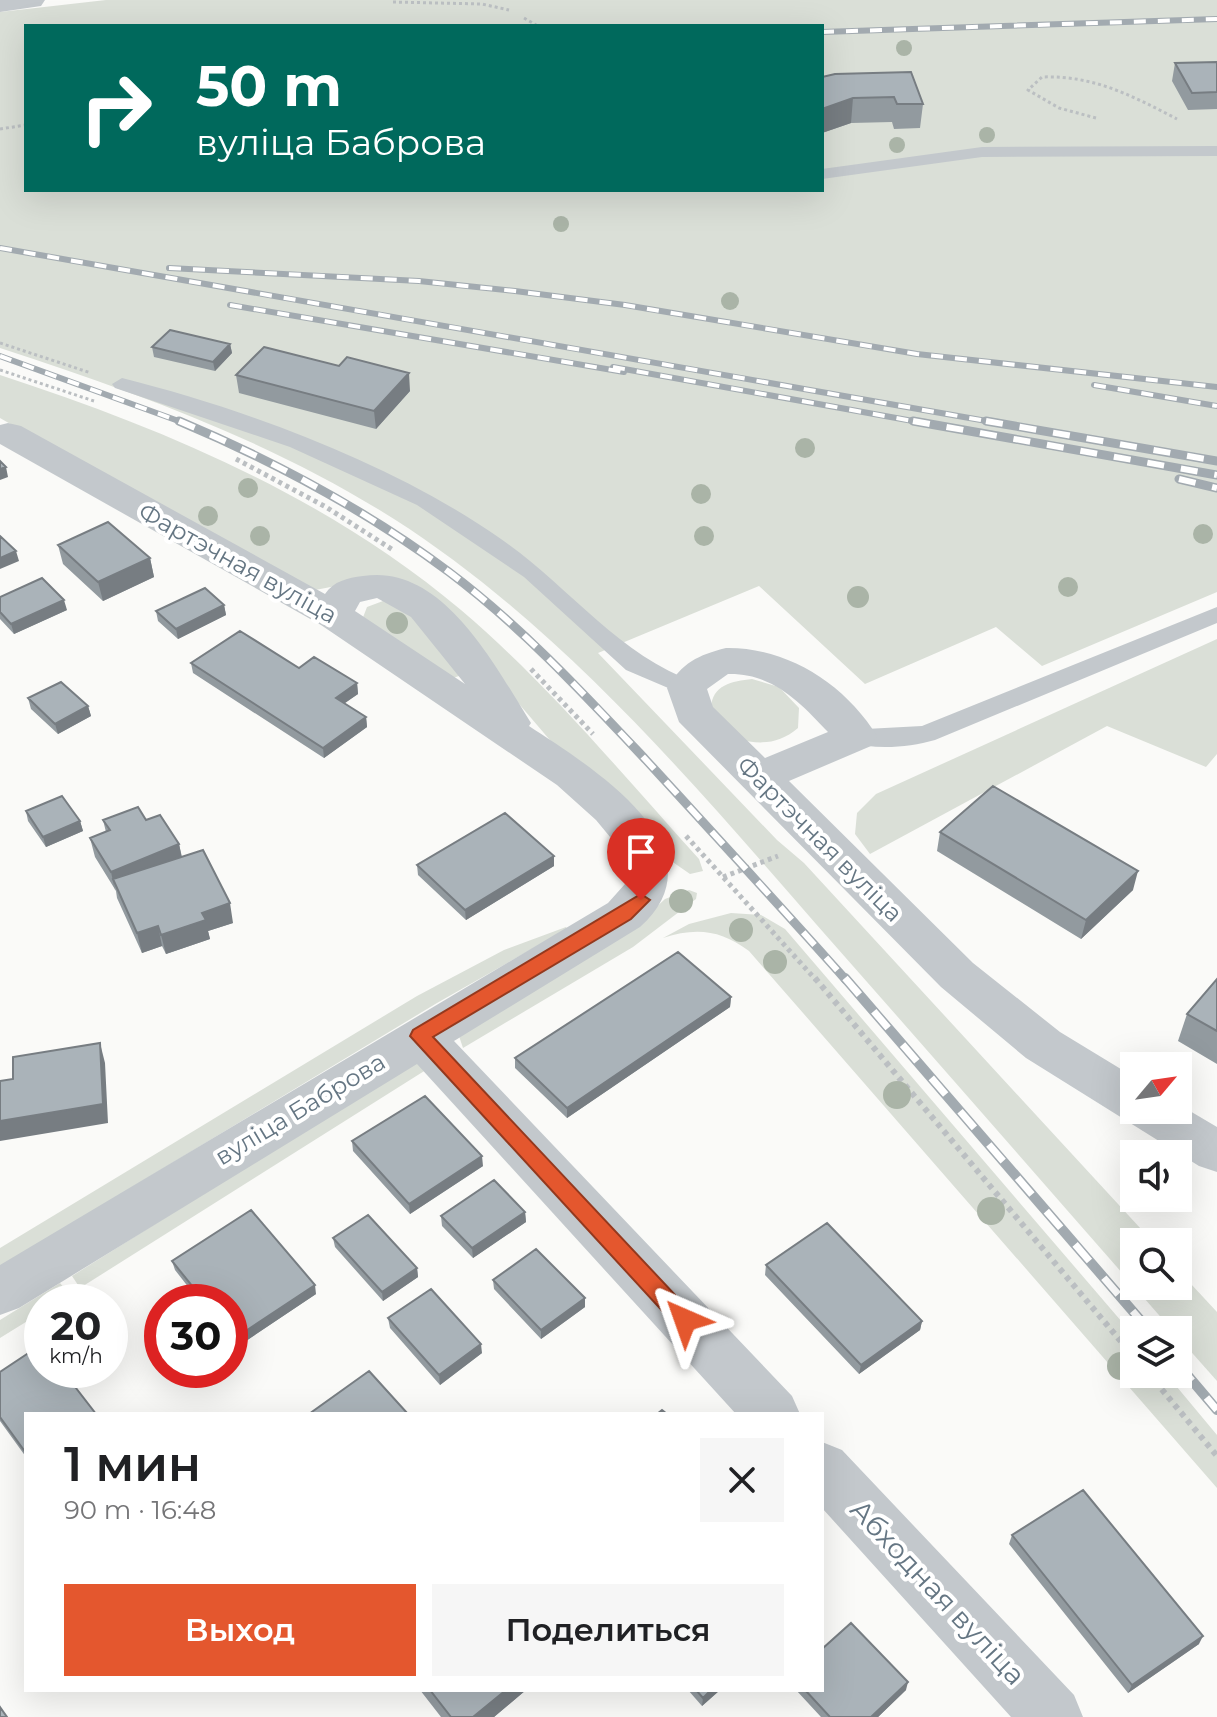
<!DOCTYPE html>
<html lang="ru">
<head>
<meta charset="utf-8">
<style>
	body { margin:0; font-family:Montserrat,sans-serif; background:#f6f6f6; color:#202124; height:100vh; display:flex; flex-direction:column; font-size:30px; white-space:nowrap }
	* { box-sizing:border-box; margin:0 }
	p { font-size:26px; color:#757577 }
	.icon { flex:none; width:44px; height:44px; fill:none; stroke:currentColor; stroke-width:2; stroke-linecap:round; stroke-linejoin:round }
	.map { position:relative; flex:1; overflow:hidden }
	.panel { position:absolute; left:24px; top:1412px; width:800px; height:280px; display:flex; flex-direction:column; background:#fff; border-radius:0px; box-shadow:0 8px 32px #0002 }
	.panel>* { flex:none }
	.guide { position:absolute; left:24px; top:24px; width:800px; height:168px; border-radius:0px; box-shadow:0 8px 32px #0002; background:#00695c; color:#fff; overflow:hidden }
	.needle { width:52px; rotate:61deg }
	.fabs { position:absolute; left:1120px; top:1052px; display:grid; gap:16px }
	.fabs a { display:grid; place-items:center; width:72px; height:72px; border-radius:0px; background:#fff; box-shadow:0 8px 32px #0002; font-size:40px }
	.speed { position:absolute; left:24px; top:1284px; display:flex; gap:16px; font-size:40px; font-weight:700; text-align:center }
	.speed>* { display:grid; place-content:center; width:104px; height:104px; border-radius:50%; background:#fff; box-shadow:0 8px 32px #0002; line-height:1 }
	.speed small { font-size:20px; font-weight:400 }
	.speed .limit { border:12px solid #d22; background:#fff; color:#111 }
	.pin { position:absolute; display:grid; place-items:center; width:68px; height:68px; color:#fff; margin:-82px -34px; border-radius:50% 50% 50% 0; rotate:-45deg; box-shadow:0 0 8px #0007 }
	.pin .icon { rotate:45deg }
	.me { position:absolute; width:88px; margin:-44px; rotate:317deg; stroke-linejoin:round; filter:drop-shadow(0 0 6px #0008) }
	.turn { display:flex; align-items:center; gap:28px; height:168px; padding:0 40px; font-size:36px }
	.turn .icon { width:104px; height:104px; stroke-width:2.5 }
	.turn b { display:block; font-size:56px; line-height:68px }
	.round { display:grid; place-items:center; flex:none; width:84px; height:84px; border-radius:0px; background:#f6f6f6 }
	.headline { display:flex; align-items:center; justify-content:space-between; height:136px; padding:0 40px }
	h1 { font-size:48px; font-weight:600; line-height:60px }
	.action { display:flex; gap:16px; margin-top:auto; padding:16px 40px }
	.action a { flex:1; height:92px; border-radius:0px; background:#e4572e; color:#fff; font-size:32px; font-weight:600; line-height:92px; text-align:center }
	.action a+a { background:#f6f6f6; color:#202124 }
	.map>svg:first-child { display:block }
</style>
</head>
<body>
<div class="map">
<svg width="1217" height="1717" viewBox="0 0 1217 1717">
	<rect width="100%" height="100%" fill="#fafaf8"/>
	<path fill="#dadfd7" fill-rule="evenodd" d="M106 0H1217V592L1042 666 996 627 865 684 759 586 598 653 777 840 804 863 1153 1242H1134V1286H1178V1270L1217 1312V1381L1178 1337V1330H1172C1054 1195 935 1059 816 924 689 778 558 624 394 519 271 441 137 393 0 348V12ZM26 26H822V190H26Z
		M0 375C165 429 327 497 461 610 548 684 622 774 699 859L703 871 690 874 664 856 549 739 443 615 341 585 310 591 288 583 0 418Z
		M383 601 400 602 462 675 450 679 362 620 367 607Z
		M1217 639V754L1206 767 1107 726 870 854 855 834 857 813 876 794Z
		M752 679 779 687 799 708 798 728C779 744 761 745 737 739L711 708C712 685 732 681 752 679Z
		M689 890 697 893 696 899 633 947 463 1048 459 1036 636 926 665 899Z
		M731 913 761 915 785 929 1134 1336V1374L1167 1375 1217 1435V1488L749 951C721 930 696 927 663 938L689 924Z
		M566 927 567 929 437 1003 0 1267V1248L417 996 504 950Z
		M414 1062 429 1068 80 1288 72 1276Z
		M60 1283 70 1295 58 1302H42V1312L0 1338V1320Z"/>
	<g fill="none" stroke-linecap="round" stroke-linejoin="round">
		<path stroke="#bbbfc2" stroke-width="3" stroke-dasharray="3 3" stroke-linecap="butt" d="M393 2 482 4 509 10
			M524 18 538 26
			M1096 118 1059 108 1028 90 1042 77C1093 75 1133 96 1177 119
			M0 129 26 125
			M0 343 91 373
			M0 370 94 401"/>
		<path stroke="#bbbfc2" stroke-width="5" stroke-dasharray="4 4" stroke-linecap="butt" d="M236 459 326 507 393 550
			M531 669 593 734
			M686 836 816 980
			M723 877 778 856"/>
		<path stroke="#bbbfc2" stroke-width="6" stroke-dasharray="5 5" stroke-linecap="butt" d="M815 978 1134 1357
			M1149 1374 1217 1456"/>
		<path fill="#c3c8cc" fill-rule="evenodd" d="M1217 146V156L982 157 822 179V169L982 147Z
			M122 378C249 410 394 464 501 539 568 585 618 655 695 682L699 688 687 696 626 670 524 577 417 505 290 447 115 388 112 384Z
			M1217 607V623L935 740C907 748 875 750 847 742L844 736 847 730 922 726Z"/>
		<path fill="#c3c8cc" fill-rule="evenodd" d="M0 0H45L41 6 0 12Z
			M8 423 21 426 325 594C334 581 347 578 363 576 443 563 495 666 531 723L529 726C588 765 727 849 640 927L454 1041 792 1396 800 1414H736L417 1064 19 1308 0 1315V1265L608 903 625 884 620 849 596 820 557 785 321 625 0 444V425ZM377 598 411 617 465 684 355 611 360 602Z
			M726 648C787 647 845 684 877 736L871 746 789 781 973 963 1060 1032 1134 1077V1110H1178V1104L1217 1127V1172L1199 1166 1026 1058 941 987 679 722 667 688C682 663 698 655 726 648ZM728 674C772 673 799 701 828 732L765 758 713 707 707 689Z
			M822 1442 842 1450 1074 1695 1083 1717H1011L822 1508Z"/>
		<defs>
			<path id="rail-far2" d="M822 32 1217 19
				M0 248 998 423
				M169 268 419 281 515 291 625 305 917 354 1217 387
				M230 305 624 372
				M0 356 184 423
				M613 367 924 423
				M1094 385 1217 406"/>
			<path id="rail-far1" d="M179 421C274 461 366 510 449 572 521 626 584 694 646 760 713 833 780 906 846 980
				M913 421 1217 475
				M986 421 1217 461
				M1179 479 1217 488"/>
			<path id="rail" d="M845 978 1149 1330
				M1178 1364 1217 1410"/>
		</defs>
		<use href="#rail-far2" stroke="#a2aab0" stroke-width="6"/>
		<use href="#rail-far1" stroke="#a2aab0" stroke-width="9"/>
		<use href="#rail" stroke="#a2aab0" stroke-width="10"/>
		<use href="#rail-far2" stroke="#fff" stroke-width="4" stroke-dasharray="12" stroke-linecap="butt"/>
		<use href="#rail-far1" stroke="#fff" stroke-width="6" stroke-dasharray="17" stroke-linecap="butt"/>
		<use href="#rail" stroke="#fff" stroke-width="7" stroke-dasharray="22" stroke-linecap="butt"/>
	</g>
	<g fill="#aab4a7">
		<circle cx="904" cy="48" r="8"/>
		<circle cx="987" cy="135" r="8"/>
		<circle cx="897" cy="145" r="8"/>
		<circle cx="561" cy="224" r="8"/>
		<circle cx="730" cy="301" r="9"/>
		<circle cx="805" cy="448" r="10"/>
		<circle cx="248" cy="488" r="10"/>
		<circle cx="701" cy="494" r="10"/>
		<circle cx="208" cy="516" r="10"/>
		<circle cx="1203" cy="534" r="10"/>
		<circle cx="260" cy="536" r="10"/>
		<circle cx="704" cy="536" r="10"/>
		<circle cx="1068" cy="587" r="10"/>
		<circle cx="858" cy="597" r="11"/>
		<circle cx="397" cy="623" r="11"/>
		<circle cx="681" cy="901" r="12"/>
		<circle cx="741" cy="930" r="12"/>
		<circle cx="775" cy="962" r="12"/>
		<circle cx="897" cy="1095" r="14"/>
		<circle cx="991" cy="1211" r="14"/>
		<circle cx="1121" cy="1366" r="14"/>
	</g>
	<path fill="#929a9f" d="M1217 62V109L1188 110 1172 81 1175 63Z
		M822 77 923 104 920 128 894 129 892 122 851 123 822 133Z
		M230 344 232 353 215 371 154 357 152 347Z
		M236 375 410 391 376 429 239 393Z
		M58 545 150 558 154 577 103 601 63 564Z
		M0 597 67 610 14 634 0 619Z
		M224 605 226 615 178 639 158 621 156 611Z
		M191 663 299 668 357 683 358 694 344 703 366 717 367 727 324 758 193 673Z
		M28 698 88 706 91 716 58 734 31 709Z
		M26 811 80 821 83 831 46 847 28 821Z
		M103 820H146L179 844 182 857 233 923 208 931 210 939 166 954 162 946 142 953 117 898 116 891 95 857 90 838 106 832Z
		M940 832 1133 890 1081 939 937 851Z
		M417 865 554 866 466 920 418 875Z
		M1217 979V1064L1178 1041 1187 1014Z
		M731 997 730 1007 567 1118 515 1068V1058Z
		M352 1141 483 1166 410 1214 353 1151Z
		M525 1212 526 1222 473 1258 442 1226 441 1216Z
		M333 1238 417 1268 418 1277 383 1301 335 1247Z
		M172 1261 316 1294 237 1347 230 1339V1302H200L175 1270Z
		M766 1265 922 1321 920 1330 859 1374 765 1275Z
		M493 1280 585 1307 541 1339 494 1289Z
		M388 1318 482 1353 440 1385 390 1328Z
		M0 1372 26 1414V1457L0 1421Z
		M1012 1535 1199 1644 1128 1693 1009 1544Z
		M420 1690H526L494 1717H441Z
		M688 1690H720L702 1706Z
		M796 1690H906L878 1717H821Z"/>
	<path fill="#777d82" d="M853 98 851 123 822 133V109Z
		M230 344 232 353 215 371 213 362Z
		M409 373 410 391 376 429 374 411Z
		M6 467 8 477 0 480V469Z
		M16 551 19 561 0 569V558Z
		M150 558 154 577 103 601 98 582Z
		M64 600 67 610 14 634 11 624Z
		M224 605 226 615 178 639 176 629Z
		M357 683 358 694 338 708 336 698Z
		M88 706 91 716 58 734 55 724Z
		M366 717 367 727 324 758 323 748Z
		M80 821 83 831 46 847 43 837Z
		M179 844 183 864 113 879 115 891 111 872Z
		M554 856V866L466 920 465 910Z
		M1138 871 1133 890 1081 939 1086 920Z
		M230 903 233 923 208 931 210 939 166 954 161 935 202 913Z
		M158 926 162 946 142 953 137 933Z
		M731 997 730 1007 567 1118V1108Z
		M100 1043 105 1063 108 1123 0 1141V1121Z
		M482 1156 483 1166 410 1214 409 1204Z
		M525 1212 526 1222 473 1258 472 1248Z
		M417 1268 418 1277 383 1301 382 1292Z
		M315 1285 316 1294 237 1347 235 1338Z
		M585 1298V1307L541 1339V1330Z
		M922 1321 920 1330 859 1374 861 1365Z
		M481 1344 482 1353 440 1385 439 1375Z
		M1203 1636 1199 1644 1128 1693 1132 1685Z
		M908 1682 906 1690 878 1717H871Z
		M506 1690H526L494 1717H473Z
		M711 1690H720L702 1706 703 1698Z"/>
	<path fill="#aab3b9" stroke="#777d82" stroke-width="2" d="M1217 62V92L1192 93 1175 63Z
		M911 72 923 104H897L894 97 853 98 822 109V77L835 74Z
		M170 330 230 344 213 362 152 347Z
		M264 347 339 366 347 357 409 373 374 411 236 375Z
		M0 461 6 467 0 469Z
		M108 522 150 558 98 582 58 545Z
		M0 536 16 551 0 558Z
		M42 578 64 600 11 624 0 612V597Z
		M205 588 224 605 176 629 156 611Z
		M240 631 299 668 314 657 357 683 336 698 366 717 323 748 191 663Z
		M61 682 88 706 55 724 28 698Z
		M993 786 1138 871 1086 920 940 832Z
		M62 796 80 821 43 837 26 811Z
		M138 807 146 820 160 815 179 844 111 872 90 838 110 830 103 820Z
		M505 813 554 856 465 910 417 865Z
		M203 850 230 903 202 913 206 920 161 935 158 926 137 933 113 879Z
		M678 952 731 997 567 1108 515 1058Z
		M1217 979V1031L1187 1014Z
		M100 1043 103 1104 0 1121V1081L13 1079V1057Z
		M425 1096 482 1156 409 1204 352 1141Z
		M494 1180 525 1212 472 1248 441 1216Z
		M251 1210 315 1285 235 1338 230 1332V1302H205L172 1261Z
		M368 1215 417 1268 382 1292 333 1238Z
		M827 1223 922 1321 861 1365 766 1265Z
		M536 1249 585 1298 541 1330 493 1280Z
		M431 1289 481 1344 439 1375 388 1318Z
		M42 1344V1370H62L96 1414H26V1453L0 1417V1372Z
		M369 1371 408 1414H309Z
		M662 1410 667 1414H657Z
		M1083 1490 1203 1636 1132 1685 1012 1535Z
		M851 1623 908 1682 871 1717H830L805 1690H822V1649Z
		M430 1690H506L473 1717H451Z
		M696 1690H711L703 1698Z
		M0 1707 7 1717H0Z"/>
	<path fill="#e4572e" stroke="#94391e" stroke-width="2" d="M641 894 650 900 631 919 433 1037 693 1314 696 1320 693 1327 685 1330 677 1327 410 1036 413 1030Z"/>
	<g text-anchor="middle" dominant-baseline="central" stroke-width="8" stroke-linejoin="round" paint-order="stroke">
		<g font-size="24" fill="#657683" stroke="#fff">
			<text transform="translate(238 563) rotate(29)">Фартэчная вуліца</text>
			<text transform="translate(820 839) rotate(45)">Фартэчная вуліца</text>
			<text transform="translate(300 1109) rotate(-31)">вуліца Баброва</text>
		</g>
		<g font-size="28" fill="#657683" stroke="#fff">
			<text transform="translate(938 1592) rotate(47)">Абходная вуліца</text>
		</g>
	</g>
</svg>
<div class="fabs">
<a><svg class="needle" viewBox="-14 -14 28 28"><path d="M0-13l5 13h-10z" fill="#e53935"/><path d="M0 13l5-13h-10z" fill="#757577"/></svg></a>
<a><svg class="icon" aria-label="sound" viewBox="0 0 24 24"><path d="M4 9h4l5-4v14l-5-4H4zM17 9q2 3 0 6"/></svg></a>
<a><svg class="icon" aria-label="search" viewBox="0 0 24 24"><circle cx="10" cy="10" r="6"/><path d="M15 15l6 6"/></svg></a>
<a><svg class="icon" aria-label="layers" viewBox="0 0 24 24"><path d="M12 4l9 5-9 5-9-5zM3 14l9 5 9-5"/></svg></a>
</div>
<div class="speed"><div>20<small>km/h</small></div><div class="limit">30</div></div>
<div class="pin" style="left:641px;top:900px;background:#d93025"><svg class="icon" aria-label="arrive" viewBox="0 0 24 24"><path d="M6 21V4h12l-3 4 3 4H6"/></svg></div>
<svg class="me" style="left:685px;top:1320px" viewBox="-20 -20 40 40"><path d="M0-17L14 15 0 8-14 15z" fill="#e4572e" stroke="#fff" stroke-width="4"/></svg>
<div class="guide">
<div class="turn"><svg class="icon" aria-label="right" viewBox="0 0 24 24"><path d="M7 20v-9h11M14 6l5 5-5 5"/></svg><div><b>50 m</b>вуліца Баброва</div></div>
</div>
<section class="panel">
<div class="headline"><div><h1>1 мин</h1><p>90 m · 16:48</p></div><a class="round"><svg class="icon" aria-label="close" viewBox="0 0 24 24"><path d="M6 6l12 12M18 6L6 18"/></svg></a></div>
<div class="action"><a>Выход</a><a>Поделиться</a></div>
</section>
</div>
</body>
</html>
